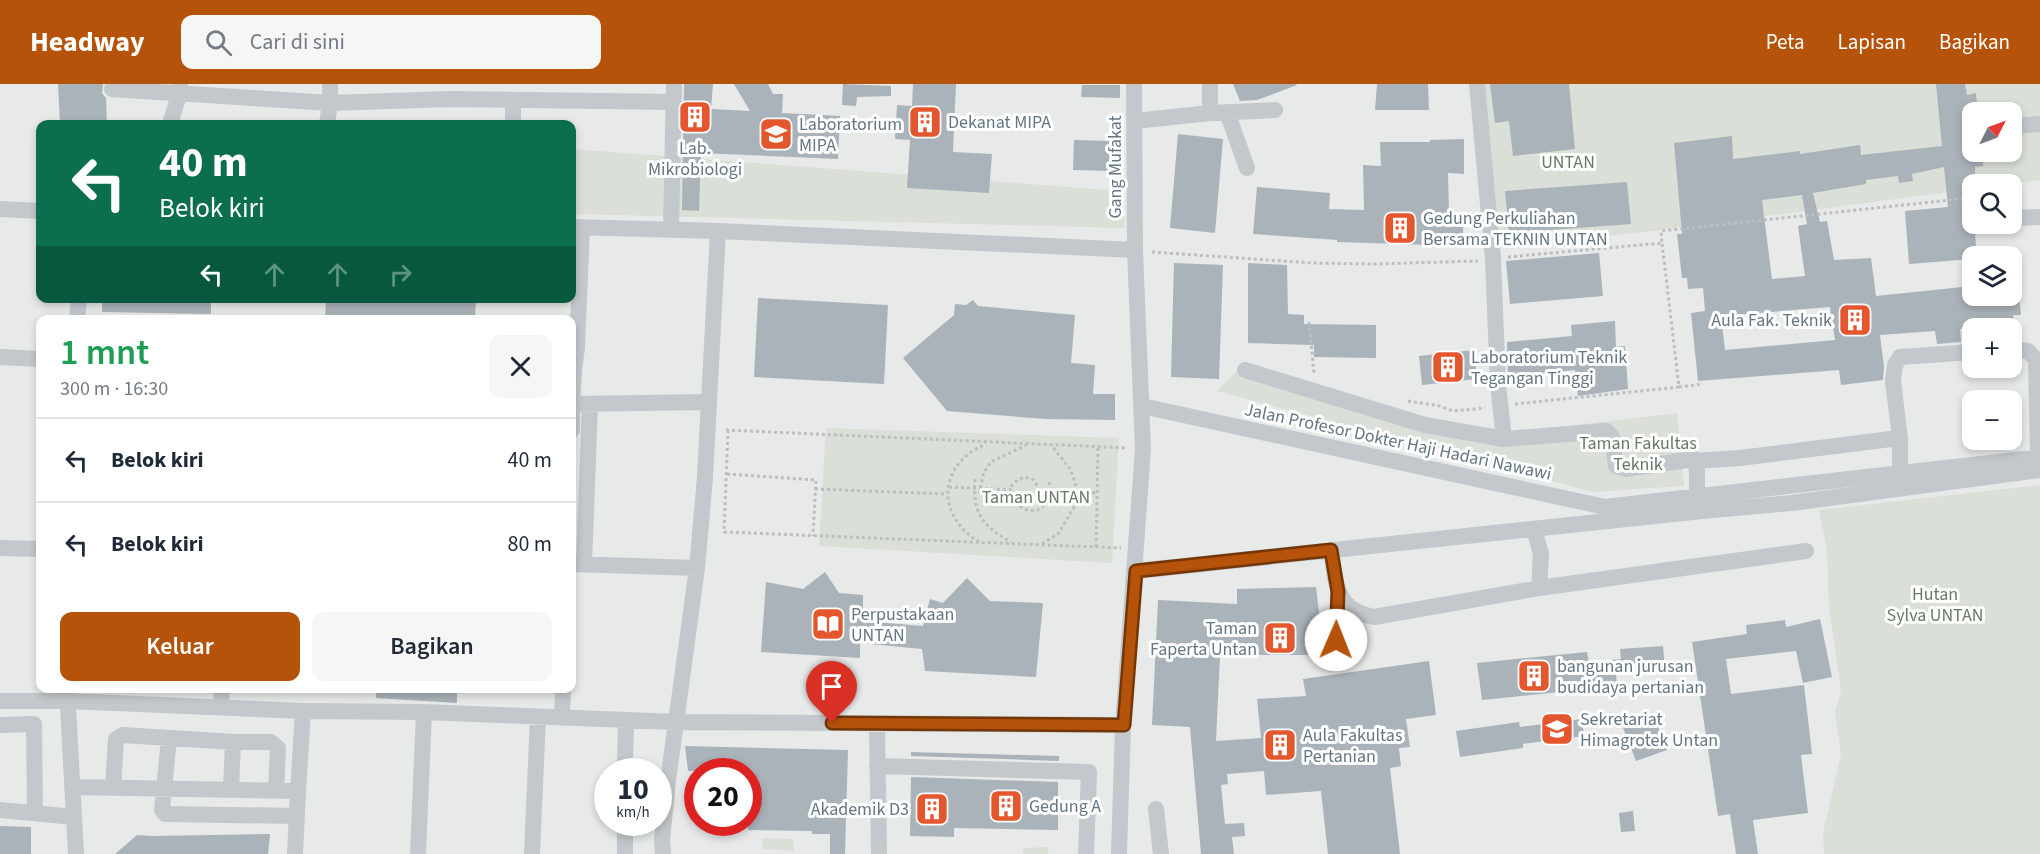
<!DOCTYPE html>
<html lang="id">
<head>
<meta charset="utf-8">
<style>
	body { margin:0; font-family:"Source Sans 3",sans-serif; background:#f6f6f7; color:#1f2937; height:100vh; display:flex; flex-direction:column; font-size:22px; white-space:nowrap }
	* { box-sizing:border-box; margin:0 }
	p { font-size:20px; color:#747a83 }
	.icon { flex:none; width:33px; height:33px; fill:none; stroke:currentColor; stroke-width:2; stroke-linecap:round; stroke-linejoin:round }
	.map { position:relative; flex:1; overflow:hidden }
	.sheet { position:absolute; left:36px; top:231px; width:540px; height:378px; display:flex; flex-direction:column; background:#fff; border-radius:12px; box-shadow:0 3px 9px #0003 }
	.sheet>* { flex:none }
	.banner { position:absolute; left:36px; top:36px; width:540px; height:183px; border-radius:12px; box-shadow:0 3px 9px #0003; background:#0b6e4f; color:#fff; overflow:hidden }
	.needle { width:39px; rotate:48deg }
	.tools { position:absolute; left:1962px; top:18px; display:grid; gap:12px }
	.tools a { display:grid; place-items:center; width:60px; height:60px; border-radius:12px; background:#fff; box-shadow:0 3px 9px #0003; font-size:30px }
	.speed { position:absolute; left:594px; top:674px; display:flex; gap:12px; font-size:30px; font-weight:700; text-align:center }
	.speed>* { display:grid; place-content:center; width:78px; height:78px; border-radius:50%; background:#fff; box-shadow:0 3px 9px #0003; line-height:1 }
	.speed small { font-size:15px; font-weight:400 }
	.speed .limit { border:9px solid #d22; background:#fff; color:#111 }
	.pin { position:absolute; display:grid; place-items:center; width:51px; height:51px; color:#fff; margin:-62px -26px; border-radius:50% 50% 50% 0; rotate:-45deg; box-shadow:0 0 6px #0007 }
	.pin .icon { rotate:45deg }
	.me { position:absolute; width:66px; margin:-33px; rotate:1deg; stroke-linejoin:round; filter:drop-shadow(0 0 4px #0008) }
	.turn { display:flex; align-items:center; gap:21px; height:126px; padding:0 24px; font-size:27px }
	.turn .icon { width:78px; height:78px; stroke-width:2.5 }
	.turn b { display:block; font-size:42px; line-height:51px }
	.lanes { display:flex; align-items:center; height:57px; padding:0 24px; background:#0003; justify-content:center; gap:30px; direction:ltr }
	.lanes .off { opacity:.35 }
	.round { display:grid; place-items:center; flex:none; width:63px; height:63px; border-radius:12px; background:#f6f6f7 }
	.head { display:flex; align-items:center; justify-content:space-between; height:102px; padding:0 24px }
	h1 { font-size:36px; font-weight:600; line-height:45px; color:#1e9e55 }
	.cta { display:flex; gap:12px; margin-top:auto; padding:12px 24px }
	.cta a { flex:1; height:69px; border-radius:12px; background:#b45309; color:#fff; font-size:24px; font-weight:600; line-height:69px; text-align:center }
	.cta a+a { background:#f6f6f7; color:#1f2937 }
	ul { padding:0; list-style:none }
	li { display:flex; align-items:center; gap:18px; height:84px; padding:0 24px; border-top:2px solid #e0e1e3 }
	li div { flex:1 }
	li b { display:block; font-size:22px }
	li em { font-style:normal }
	header { display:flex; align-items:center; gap:36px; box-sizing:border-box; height:84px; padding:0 30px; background:#b45309; color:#fff }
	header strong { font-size:28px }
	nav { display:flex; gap:33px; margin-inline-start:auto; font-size:21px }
	.search { width:420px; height:54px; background:#f6f6f7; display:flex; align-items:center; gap:15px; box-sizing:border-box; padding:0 21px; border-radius:12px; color:#747a83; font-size:22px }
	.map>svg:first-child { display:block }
</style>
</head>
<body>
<header>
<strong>Headway</strong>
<div class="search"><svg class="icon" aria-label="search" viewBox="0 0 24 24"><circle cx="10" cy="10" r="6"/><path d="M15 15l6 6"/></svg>Cari di sini</div>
<nav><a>Peta</a><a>Lapisan</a><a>Bagikan</a></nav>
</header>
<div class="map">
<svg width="2040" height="770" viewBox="0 0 2040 770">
	<rect width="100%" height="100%" fill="#fafaf8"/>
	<path fill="#e8e9e9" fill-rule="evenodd" d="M0 0H2040V770H0ZM1972 28H2012V68H1972ZM40 40H572V214H40ZM1972 100H2012V140H1972ZM1972 172H2012V212H1972ZM40 236H572V604H40ZM1972 244H2012V284H1972ZM1972 316H2012V356H1972ZM608 687H658V738H608ZM698 687H748V738H698Z"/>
	<path fill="#dadfd7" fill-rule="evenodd" d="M1480 0H2040V96L2005 100H1972V105L1660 146 1493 165ZM1972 28H2012V68H1972Z
		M175 35 247 40H174Z
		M572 65 1121 107 1125 144 572 130Z
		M1245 278 1379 335 1509 349 1677 329 1684 402 1593 408 1217 307Z
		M826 344 1119 354 1112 479 819 462Z
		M2040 401V770H1824L1823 749 1841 670 1835 629 1841 606 1829 523 1827 466 1819 426Z
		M762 754 793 755 794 767 763 765Z
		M1049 763 1048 770H1023L1024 764Z"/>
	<path fill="#aab3b9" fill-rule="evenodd" d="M58 0H103L102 9 106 14 107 40H60Z
		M684 0H713L711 25 750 27 734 0H768L773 10H783L782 29 840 32 838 75 701 69 699 127 682 126Z
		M843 0 891 2V12L857 13 856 22 842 21Z
		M913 0H956L953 68 992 70 989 109 907 104 910 56 895 55 897 21 912 22Z
		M1233 0H1296L1297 1 1257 16 1240 17Z
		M1377 0H1428L1429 26H1375Z
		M1490 0H1569L1575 65 1513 72 1509 37 1495 39Z
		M1936 0H1965L1967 11 1976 9 1978 28H1972V33L1970 34 1972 68H1982L1983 82 1975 83V96L1970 97 1977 172H1972V175L1909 180 1905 127 1948 123 1944 83 1912 90 1913 97 1899 99 1898 92 1866 96V100L1813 109 1820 138 1827 137 1834 176 1871 174 1876 212 1972 202V212H2019L2021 231H2013L2014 237 1960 245 1961 258 1937 260 1935 247 1880 251 1884 283 1883 296 1841 301 1839 286 1698 297 1691 229 1705 227 1703 204 1688 205 1687 194H1682L1677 150H1682L1674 59 1732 52 1733 75 1800 67V70L1860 61 1861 71 1942 62ZM1802 111 1807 140 1798 142 1805 192 1772 195 1762 116ZM1830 223 1835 256 1725 266 1721 232Z
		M1082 1H1120V14L1081 13Z
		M1178 50 1223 55 1215 149 1170 144Z
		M1464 55V90L1448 89 1449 129H1463V162L1337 158V156L1253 150 1257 103 1330 109 1329 125 1364 126 1363 81 1381 82 1380 58H1430V56Z
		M1074 56 1111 57 1110 87 1073 86Z
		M1627 98 1631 140 1509 149 1505 107Z
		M1599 169 1603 212 1510 220 1506 177Z
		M1174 179 1223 181 1219 295 1171 293Z
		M1248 179 1287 181 1288 230 1304 231V240L1376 241V274L1314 273V261L1248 259Z
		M102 214H211V230L102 228Z
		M326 214H476L475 236H356L325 234Z
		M758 214 888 221 884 300 754 293Z
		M973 216 978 222 1075 231 1071 279 1095 281 1093 310H1115V336L1045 335 947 327 903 274 954 231 955 220 966 221Z
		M1615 237 1616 263 1625 262 1628 305 1578 312 1575 286 1508 293 1507 258 1572 252 1571 241Z
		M1474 266 1477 295 1422 301 1419 272Z
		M825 488 839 509 863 511V537L923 542 930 515 943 519 967 494 990 517 1043 519 1036 593 925 587 922 565 860 559V574L761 568 766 498 803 505Z
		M1316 503 1324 571H1220L1216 657 1261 654 1257 615 1306 612 1303 595 1429 577 1436 631 1406 635 1410 663 1399 664 1401 682 1390 684 1400 770H1328L1321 707 1266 711 1264 687 1227 690 1228 700 1221 701 1225 740 1244 739 1245 752 1232 753 1234 770H1201L1190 643 1152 641 1158 516 1237 520V505Z
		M1820 535 1832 593 1803 599 1796 567 1726 575 1731 610 1804 601 1812 670 1801 671 1808 729 1753 736 1758 770H1736L1730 730 1718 732 1692 558 1747 550 1746 541 1785 536 1786 543Z
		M1663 562 1665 586 1616 590 1617 602 1482 616 1477 579 1587 568 1589 579 1621 575 1620 565Z
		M376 604H457V619L376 614Z
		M1654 632 1667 666 1636 677 1623 644Z
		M1582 635 1584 652 1523 660V664L1460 673 1456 647 1519 638 1520 643Z
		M685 662 848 666 845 770H830V750H812V747L748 746V687H688Z
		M911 668 1059 672V677L911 672Z
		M911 693 1058 698V746L954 744V753L910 752Z
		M1633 727 1635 747 1621 748 1619 729Z
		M0 742 31 743V770H0Z
		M270 750 268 770H115L137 751 152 752Z"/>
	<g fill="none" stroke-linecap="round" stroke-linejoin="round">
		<path stroke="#bbbfc2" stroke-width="3" stroke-dasharray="3 3" stroke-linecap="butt" d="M1152 168 1313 179 1373 180 1478 177
			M1508 173 1662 159 1661 147 1969 114
			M1309 238 1314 289
			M1679 303 1703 300
			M1408 317 1440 322 1453 327 1485 324
			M1515 320 1679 303 1662 159
			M726 346 1127 364
			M728 346 724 448 1121 464
			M727 390 816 396 813 452
			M975 395C972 429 983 443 1011 458
			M949 403 1012 406V401C1020 393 1025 392 1034 396L1039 405 1097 409
			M815 405 947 410
			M1012 407V413C1015 417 1018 422 1023 424 1043 435 1052 412 1049 396
			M979 410 984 388 991 378 1026 361
			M979 458C935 431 938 380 986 360
			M1042 460 1059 449 1074 423 1078 409 1071 386 1051 361
			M1096 463 1098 363"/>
		<path stroke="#c3c8cc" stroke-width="16" d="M1477 0 1493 175 1498 301 1504 355 1606 347 1612 353 1616 382 1626 385 1694 375C1701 389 1693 407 1700 422
			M112 5 330 19V0
			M513 16V40
			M1227 28 1247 84
			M1210 29V0
			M1135 37 1210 29 1275 26
			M170 40 180 8V0
			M327 40 330 19 450 15 674 18
			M2012 42 2040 40
			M0 125 40 127
			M2012 134 2040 133
			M572 143 718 147 1135 166
			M582 143 577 264 574 286 572 320 707 318
			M671 146 674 0
			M77 236 79 214
			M2012 265 2028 267 2036 276 2038 373
			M0 273 40 275
			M1245 286 1425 341 1504 355
			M1142 322 1605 423 2040 373
			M572 346V320
			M1696 377 1740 374 1891 355
			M1904 398 1900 388V355L1893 297 1895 281 1900 273 1972 268
			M0 464 40 465
			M1331 466C1336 499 1335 526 1374 533L1539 504 1541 470 1534 445
			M572 480 697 484
			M584 480 590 320
			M1136 487 1702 427 1792 419 2040 386
			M1539 504 1806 467
			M1337 556 1338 508
			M67 604 76 770
			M0 617H67L303 627 424 628 677 638 1123 641
			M221 623 222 604
			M562 634 563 604
			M877 640 879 770
			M0 641 34 640 35 729
			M169 654 162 726 165 730 297 732
			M877 682 1089 688 1086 770
			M625 687 626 636
			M72 703 298 707 303 627
			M113 704 116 655 123 651 233 658H271L278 664 276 706
			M231 706 233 658
			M1156 725 1161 770
			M0 726 74 733
			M295 770 298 707
			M418 770 424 628
			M532 770 538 633
			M625 770V738
			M663 770 662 756 668 697 697 484 705 393 718 147
			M1119 770 1123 641 1143 365 1135 166 1134 0"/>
	</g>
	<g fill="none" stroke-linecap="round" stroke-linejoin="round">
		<defs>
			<path id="route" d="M832 639 1124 641 1136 487 1331 466 1338 508 1336 556"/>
		</defs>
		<use href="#route" stroke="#753606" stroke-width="15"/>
		<use href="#route" stroke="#b45309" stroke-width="10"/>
	</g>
	<defs>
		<symbol id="building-square" viewBox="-11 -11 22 22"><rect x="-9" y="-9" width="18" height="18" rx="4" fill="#e4572e" stroke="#fff"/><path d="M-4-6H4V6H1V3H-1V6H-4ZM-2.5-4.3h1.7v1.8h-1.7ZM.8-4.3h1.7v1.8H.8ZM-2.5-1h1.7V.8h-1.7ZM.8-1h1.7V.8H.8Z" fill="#fff"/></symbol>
		<symbol id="university-square" viewBox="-11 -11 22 22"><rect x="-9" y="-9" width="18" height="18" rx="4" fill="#e4572e" stroke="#fff"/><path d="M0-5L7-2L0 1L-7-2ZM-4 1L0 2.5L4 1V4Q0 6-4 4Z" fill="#fff"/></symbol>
		<symbol id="library-square" viewBox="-11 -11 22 22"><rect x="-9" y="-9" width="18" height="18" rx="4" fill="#e4572e" stroke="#fff"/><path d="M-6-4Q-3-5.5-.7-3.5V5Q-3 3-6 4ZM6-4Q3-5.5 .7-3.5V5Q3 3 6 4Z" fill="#fff"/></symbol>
	</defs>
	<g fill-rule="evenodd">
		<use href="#building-square" x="676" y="14" width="38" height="38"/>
		<use href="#building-square" x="906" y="19" width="38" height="38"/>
		<use href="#university-square" x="757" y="31" width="38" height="38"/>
		<use href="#building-square" x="1381" y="125" width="38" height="38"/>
		<use href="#building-square" x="1836" y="217" width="38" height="38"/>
		<use href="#building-square" x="1429" y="264" width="38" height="38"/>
		<use href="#library-square" x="809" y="521" width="38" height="38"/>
		<use href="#building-square" x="1261" y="535" width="38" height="38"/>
		<use href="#building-square" x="1515" y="573" width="38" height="38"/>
		<use href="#university-square" x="1538" y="626" width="38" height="38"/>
		<use href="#building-square" x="1261" y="642" width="38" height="38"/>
		<use href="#building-square" x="987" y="703" width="38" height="38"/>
		<use href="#building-square" x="913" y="706" width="38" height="38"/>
	</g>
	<g text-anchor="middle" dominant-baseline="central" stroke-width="6" stroke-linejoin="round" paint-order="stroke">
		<g font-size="18" fill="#657683" stroke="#fff" text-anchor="start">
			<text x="948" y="38">Dekanat MIPA</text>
			<text x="799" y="40">Laboratorium<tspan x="799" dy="21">MIPA</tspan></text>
			<text x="695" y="64" text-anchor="middle">Lab.<tspan x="695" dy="21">Mikrobiologi</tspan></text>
			<text x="1423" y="134">Gedung Perkuliahan<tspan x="1423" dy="21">Bersama TEKNIN UNTAN</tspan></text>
			<text x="1832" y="236" text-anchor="end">Aula Fak. Teknik</text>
			<text x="1471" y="273">Laboratorium Teknik<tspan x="1471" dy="21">Tegangan Tinggi</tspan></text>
			<text x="851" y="530">Perpustakaan<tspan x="851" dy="21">UNTAN</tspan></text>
			<text x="1257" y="544" text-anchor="end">Taman<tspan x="1257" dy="21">Faperta Untan</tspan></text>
			<text x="1557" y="582">bangunan jurusan<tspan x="1557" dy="21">budidaya pertanian</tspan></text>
			<text x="1580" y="635">Sekretariat<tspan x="1580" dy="21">Himagrotek Untan</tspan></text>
			<text x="1303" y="651">Aula Fakultas<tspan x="1303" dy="21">Pertanian</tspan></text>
			<text x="1029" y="722">Gedung A</text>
			<text x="909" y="725" text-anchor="end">Akademik D3</text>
		</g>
		<g font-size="18" fill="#687a64" stroke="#fff">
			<text x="1568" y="78">UNTAN</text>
			<text x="1638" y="359">Taman Fakultas<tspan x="1638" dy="21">Teknik</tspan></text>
			<text x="1036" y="413">Taman UNTAN</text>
			<text x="1935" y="510">Hutan<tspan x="1935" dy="21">Sylva UNTAN</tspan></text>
		</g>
		<g font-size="18" fill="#657683" stroke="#fff">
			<text transform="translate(1115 83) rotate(-90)">Gang Mufakat</text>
			<text transform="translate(1398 358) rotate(12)">Jalan Profesor Dokter Haji Hadari Nawawi</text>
		</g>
	</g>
</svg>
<div class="tools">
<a><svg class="needle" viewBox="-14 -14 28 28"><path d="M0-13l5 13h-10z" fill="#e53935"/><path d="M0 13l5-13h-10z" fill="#747a83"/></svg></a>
<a><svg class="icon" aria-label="search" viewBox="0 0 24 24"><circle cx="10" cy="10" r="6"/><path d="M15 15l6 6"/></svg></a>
<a><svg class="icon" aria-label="layers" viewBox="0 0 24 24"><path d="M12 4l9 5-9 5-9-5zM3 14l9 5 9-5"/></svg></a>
<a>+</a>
<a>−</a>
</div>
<div class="speed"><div>10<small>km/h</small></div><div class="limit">20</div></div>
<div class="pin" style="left:832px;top:639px;background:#d93025"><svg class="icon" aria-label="arrive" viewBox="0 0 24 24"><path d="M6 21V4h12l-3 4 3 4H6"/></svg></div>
<svg class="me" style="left:1336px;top:556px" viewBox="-20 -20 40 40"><circle r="19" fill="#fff"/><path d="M0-13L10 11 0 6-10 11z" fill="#b45309"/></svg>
<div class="banner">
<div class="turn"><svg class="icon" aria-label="left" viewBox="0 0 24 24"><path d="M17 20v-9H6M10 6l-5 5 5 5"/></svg><div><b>40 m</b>Belok kiri</div></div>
<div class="lanes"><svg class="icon" aria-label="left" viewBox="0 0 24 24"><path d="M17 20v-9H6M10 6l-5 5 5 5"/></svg><svg class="icon off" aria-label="ahead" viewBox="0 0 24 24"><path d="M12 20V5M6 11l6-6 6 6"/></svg><svg class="icon off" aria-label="ahead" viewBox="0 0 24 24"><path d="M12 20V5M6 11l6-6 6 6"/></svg><svg class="icon off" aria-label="right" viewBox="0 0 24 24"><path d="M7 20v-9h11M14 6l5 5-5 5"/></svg></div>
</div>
<section class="sheet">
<div class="head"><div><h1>1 mnt</h1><p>300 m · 16:30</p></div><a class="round"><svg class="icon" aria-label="close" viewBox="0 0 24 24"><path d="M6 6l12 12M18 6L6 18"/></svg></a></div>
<ul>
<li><svg class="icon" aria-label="left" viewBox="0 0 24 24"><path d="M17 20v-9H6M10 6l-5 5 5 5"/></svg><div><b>Belok kiri</b></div><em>40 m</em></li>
<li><svg class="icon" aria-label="left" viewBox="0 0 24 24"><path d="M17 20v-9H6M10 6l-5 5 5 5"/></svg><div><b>Belok kiri</b></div><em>80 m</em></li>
</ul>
<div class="cta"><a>Keluar</a><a>Bagikan</a></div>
</section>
</div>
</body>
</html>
